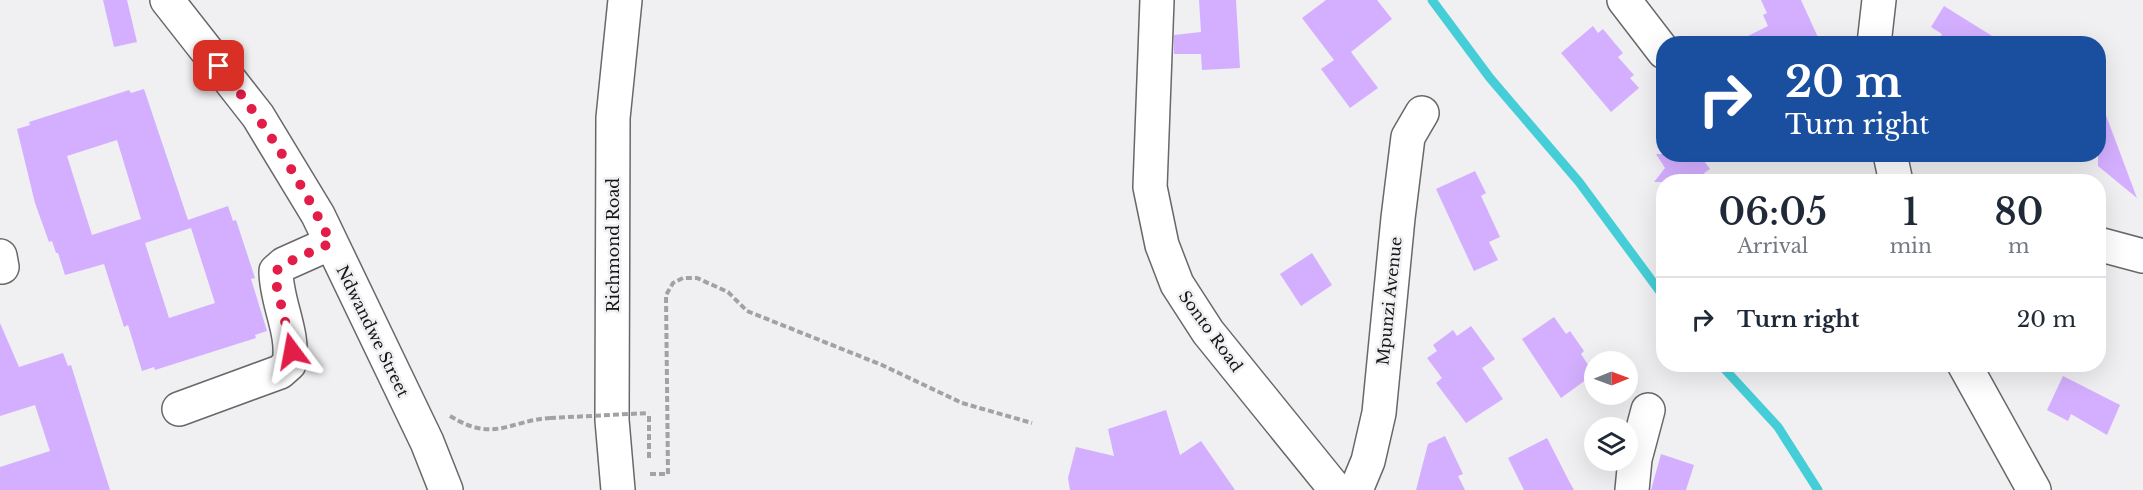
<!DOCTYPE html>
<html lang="en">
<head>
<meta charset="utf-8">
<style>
	body { margin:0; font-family:"Libre Baskerville",serif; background:#f2f2f3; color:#1f2937; height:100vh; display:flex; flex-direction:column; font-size:22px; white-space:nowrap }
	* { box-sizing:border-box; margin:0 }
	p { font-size:20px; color:#747a83 }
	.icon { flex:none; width:33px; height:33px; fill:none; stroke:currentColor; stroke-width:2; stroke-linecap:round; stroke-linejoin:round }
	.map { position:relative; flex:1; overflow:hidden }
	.details { position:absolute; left:1656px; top:174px; width:450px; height:198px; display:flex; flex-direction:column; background:#fff; border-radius:24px; box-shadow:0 6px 24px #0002 }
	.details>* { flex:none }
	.top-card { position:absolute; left:1656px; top:36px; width:450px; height:126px; border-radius:24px; box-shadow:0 6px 24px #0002; background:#1a4fa0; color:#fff; overflow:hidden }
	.needle { width:39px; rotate:89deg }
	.fabs { position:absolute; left:1584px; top:351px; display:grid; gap:12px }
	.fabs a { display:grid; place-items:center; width:54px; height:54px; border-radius:50%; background:#fff; box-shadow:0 6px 24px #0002; font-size:30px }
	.pin { position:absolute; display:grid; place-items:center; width:51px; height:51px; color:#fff; margin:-26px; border-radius:12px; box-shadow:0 3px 9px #0006 }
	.me { position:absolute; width:66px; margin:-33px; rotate:347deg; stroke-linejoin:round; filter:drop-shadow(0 0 4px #0008) }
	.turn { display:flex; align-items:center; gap:21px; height:126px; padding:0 30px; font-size:27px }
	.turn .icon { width:78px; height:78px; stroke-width:2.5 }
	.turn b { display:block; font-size:42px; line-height:51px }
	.eta { display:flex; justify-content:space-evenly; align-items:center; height:102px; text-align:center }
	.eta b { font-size:36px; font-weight:600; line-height:42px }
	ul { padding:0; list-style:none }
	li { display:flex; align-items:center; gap:18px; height:84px; padding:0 30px; border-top:2px solid #e0e1e3 }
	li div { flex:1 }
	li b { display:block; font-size:22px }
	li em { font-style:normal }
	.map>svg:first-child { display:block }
</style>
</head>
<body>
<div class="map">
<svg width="2143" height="490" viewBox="0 0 2143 490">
	<rect width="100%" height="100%" fill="#f0eff2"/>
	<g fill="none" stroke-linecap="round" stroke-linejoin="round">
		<path stroke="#45ced7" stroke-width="9" d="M1432 0 1490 78 1579 182 1664 297
			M1720 364 1778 427 1818 490"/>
	</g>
	<path fill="#d4afff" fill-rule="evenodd" d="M103 0H127L137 42 114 47Z
		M1199 0H1236L1240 68 1202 70 1201 54H1174V35L1201 32Z
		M1326 0H1377L1392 19 1351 52 1378 88 1350 108 1321 69 1334 60 1302 18Z
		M1761 0H1801L1821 44H1732L1768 26 1763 15 1767 13Z
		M1944 6 2005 44H1937L1942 34 1931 27Z
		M1593 26 1598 33 1603 29 1623 53 1618 57 1634 75 1630 78 1639 88 1611 112 1561 53Z
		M144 89 188 220 228 206 233 221 236 220 255 278 251 279 267 331 255 335 256 338 155 370 154 367 142 371 128 325 124 327 104 264 65 275 58 253H56L52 241 49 242 35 203 17 129 30 125 29 122 129 90 131 93ZM117 140 141 219 92 235 67 156ZM191 228 215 303 169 318 145 243Z
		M2098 102H2101L2137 198 2098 166Z
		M1656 154H1699L1710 169 1704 173 1710 182H1654L1665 168Z
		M1475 171 1486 193 1481 196 1500 237 1489 242 1498 260 1474 271 1436 189Z
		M1312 253 1332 285 1301 306 1280 274Z
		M1554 317 1566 334 1570 331 1584 351 1581 354 1594 374 1561 398 1522 339Z
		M0 323 19 367 63 353 68 366 71 365 110 490H0V467L50 451 35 405 0 416Z
		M1471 326 1495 359 1482 368 1503 399 1466 423 1436 383 1442 378 1427 358 1437 351 1433 345 1453 330 1457 336Z
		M2063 376 2120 405 2107 435 2071 414 2068 421 2047 410Z
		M1166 410 1180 455 1201 441 1235 490H1070L1068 478 1076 447 1114 456 1108 429Z
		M1445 436 1463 474 1458 476 1465 490H1416L1428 444Z
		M1547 438 1569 481 1574 490H1524L1508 458Z
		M1661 454 1694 465 1686 490H1651Z"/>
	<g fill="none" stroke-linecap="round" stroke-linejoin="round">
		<defs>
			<path id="minor" d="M167 0 258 116 318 215 427 442 446 490
				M1157 0 1150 187 1162 245 1177 284 1208 332 1336 490
				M1624 0 1664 52
				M1874 44 1879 0
				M1890 154 1896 182
				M2098 244 2143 256
				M0 256 2 267
				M1964 364 2034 490
				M179 409 280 372 289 364C295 333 276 303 276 271L284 264 331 243
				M1356 490 1368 461 1379 413 1398 218 1408 137 1422 113
				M1632 490 1635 459 1648 410"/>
			<path id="highway" d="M618 490 612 420 613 118 625 0"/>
		</defs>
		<use href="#minor" stroke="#68676a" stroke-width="36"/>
		<use href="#highway" stroke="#68676a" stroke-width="36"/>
		<path stroke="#a2a2a4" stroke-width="4" stroke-dasharray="6 3" stroke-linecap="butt" d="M450 416C494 443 508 421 550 418
			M649 458V413
			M650 474H668L666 295 673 283 683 278H697L728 292 747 311 882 365 962 403 1032 423"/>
		<use href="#minor" stroke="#fff" stroke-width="33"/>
		<use href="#highway" stroke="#fff" stroke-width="33"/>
		<path stroke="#a2a2a4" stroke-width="4" stroke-dasharray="6 3" stroke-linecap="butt" d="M550 418 649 413"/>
	</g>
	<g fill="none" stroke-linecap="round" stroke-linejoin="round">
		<path stroke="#e11d48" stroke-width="10" stroke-dasharray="0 18" d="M219 66C263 121 301 180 331 243L284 264 276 271V283L292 351"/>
	</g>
	<g text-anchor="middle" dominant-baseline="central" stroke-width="5" stroke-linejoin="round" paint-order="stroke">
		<g font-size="16" fill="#161617" stroke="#f0eff2">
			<text transform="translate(613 245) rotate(-90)">Richmond Road</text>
			<text transform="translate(1389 301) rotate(-84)">Mpunzi Avenue</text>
			<text transform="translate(373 331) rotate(64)">Ndwandwe Street</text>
			<text transform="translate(1211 331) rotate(54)">Sonto Road</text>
		</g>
	</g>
</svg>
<div class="fabs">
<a><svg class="needle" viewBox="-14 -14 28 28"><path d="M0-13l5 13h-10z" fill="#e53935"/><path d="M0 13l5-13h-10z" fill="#747a83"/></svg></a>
<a><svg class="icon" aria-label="layers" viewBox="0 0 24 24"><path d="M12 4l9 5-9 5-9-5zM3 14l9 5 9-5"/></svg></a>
</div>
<div class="pin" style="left:219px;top:66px;background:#d93025"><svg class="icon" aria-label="arrive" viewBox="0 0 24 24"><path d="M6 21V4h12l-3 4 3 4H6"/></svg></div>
<svg class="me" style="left:292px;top:351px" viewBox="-20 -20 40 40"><path d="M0-17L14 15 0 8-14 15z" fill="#e11d48" stroke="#fff" stroke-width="4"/></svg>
<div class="top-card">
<div class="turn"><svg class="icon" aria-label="right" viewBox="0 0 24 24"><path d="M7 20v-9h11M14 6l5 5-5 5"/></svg><div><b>20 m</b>Turn right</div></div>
</div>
<section class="details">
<div class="eta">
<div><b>06:05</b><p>Arrival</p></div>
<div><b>1</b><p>min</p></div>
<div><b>80</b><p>m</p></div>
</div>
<ul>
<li><svg class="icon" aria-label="right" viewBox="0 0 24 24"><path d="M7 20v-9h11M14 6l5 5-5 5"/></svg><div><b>Turn right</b></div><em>20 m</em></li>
</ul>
</section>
</div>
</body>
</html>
